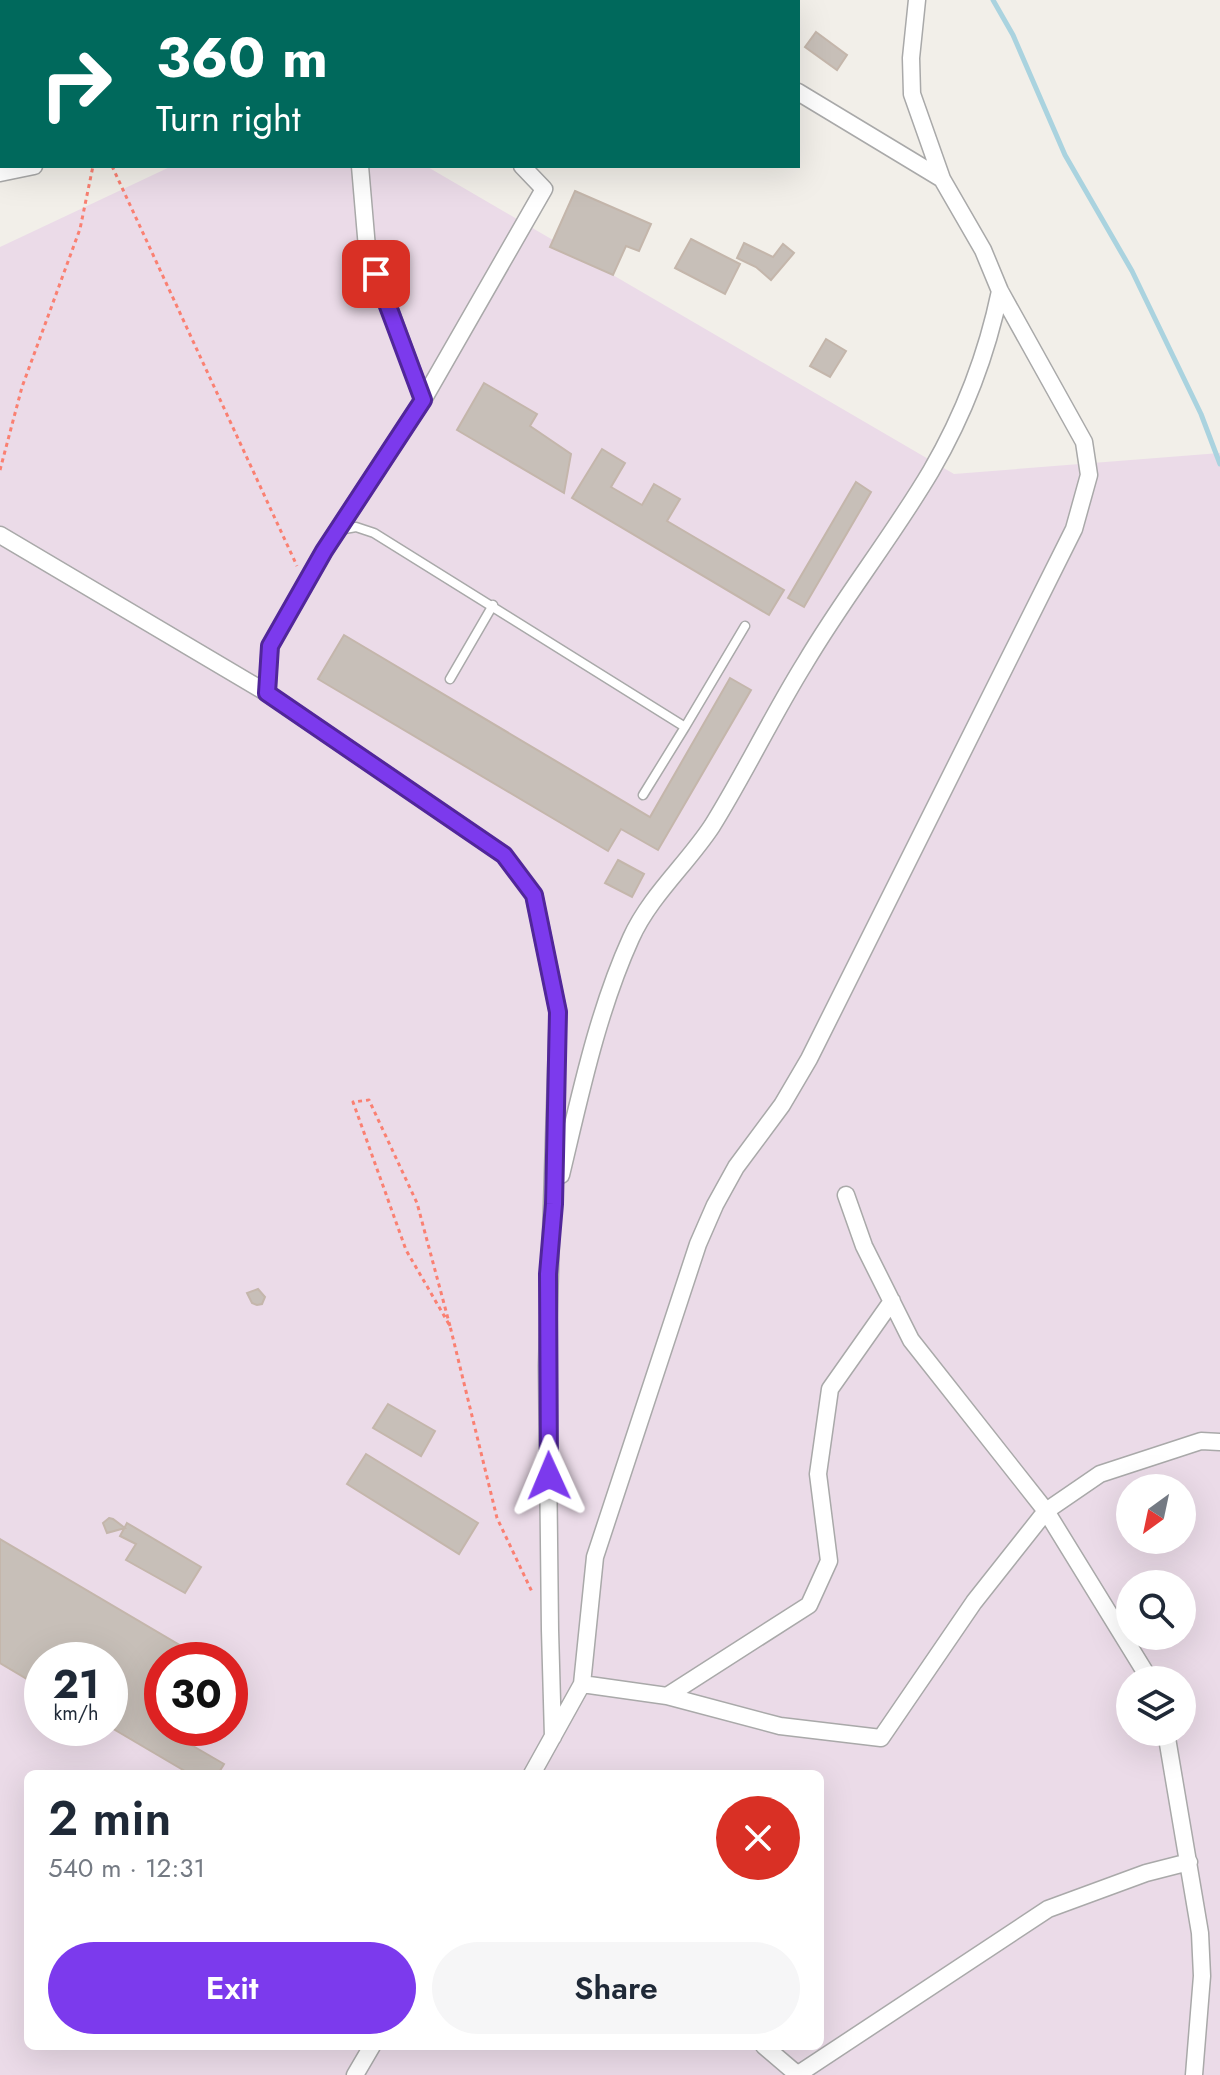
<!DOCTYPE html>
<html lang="en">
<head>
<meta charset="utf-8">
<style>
	body { margin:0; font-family:Jost,sans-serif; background:#f6f6f7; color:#1f2937; height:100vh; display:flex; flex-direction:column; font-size:30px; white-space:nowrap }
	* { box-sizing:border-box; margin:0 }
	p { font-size:26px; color:#747a83 }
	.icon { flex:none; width:44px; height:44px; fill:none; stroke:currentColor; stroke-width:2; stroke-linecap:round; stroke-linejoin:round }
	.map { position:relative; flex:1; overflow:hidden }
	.sheet { position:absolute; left:24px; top:1770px; width:800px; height:280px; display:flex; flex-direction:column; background:#fff; border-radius:12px; box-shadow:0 8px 32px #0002 }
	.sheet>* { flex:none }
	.banner { position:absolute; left:0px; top:0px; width:800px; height:168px; box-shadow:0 8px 32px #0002; background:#00695c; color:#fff; overflow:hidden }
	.needle { width:52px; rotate:213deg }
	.fabs { position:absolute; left:1116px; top:1474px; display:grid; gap:16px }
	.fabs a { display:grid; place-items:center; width:80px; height:80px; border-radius:50%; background:#fff; box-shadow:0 8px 32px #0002; font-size:40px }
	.speed { position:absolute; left:24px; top:1642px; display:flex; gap:16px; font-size:40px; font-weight:700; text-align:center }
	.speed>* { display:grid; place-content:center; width:104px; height:104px; border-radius:50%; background:#fff; box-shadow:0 8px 32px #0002; line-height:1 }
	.speed small { font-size:20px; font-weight:400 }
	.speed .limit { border:12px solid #d22; background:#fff; color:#111 }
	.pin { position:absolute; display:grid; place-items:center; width:68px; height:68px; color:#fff; margin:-34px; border-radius:16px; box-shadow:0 4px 12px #0006 }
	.me { position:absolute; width:88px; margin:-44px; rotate:359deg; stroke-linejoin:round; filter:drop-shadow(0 0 6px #0008) }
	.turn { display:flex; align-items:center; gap:28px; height:168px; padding:0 24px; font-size:36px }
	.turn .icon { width:104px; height:104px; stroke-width:2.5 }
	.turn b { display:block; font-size:56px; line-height:68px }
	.round { display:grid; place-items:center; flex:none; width:84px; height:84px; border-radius:42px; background:#f6f6f7 }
	.summary { display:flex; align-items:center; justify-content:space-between; height:136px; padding:0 24px }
	h1 { font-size:48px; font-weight:600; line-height:60px }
	.primary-button { display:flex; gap:16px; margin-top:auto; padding:16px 24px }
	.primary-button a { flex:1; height:92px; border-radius:48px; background:#7c3aed; color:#fff; font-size:32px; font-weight:600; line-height:92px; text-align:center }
	.primary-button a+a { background:#f6f6f7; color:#1f2937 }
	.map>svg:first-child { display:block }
</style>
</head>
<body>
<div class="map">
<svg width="1220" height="2075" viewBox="0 0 1220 2075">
	<rect width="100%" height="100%" fill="#f2efe9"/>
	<path fill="#ebdbe8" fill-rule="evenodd" d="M172 166H426L954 474 1220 453V2075H0V247ZM1130 1488H1182V1540H1130ZM1130 1584H1182V1636H1130ZM42 1660H110V1728H42ZM162 1660H230V1728H162ZM1130 1680H1182V1732H1130ZM28 1774H820V2046H28Z"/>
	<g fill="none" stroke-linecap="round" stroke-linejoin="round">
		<path stroke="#aad3df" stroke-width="5" d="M993 0 1013 35 1065 155 1132 271 1201 414 1220 464"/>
	</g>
	<path fill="#c7bfb8" stroke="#c4b6ab" stroke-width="2" d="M816 32 847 55 837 70 805 47Z
		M575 191 651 224 639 251 626 246 613 275 550 247Z
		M691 239 740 264 725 294 675 268Z
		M744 243 773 257 783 244 794 253 771 280 756 267 737 258Z
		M826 339 846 351 830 377 810 366Z
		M484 383 537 414 530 426 571 454 564 493 457 430Z
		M602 449 625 463 611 487 642 505 654 484 680 499 667 521 784 590 769 615 572 498Z
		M856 482 871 492 804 607 788 598Z
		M344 635 650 817 730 678 751 690 658 850 621 829 608 851 318 679Z
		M618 860 644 874 632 897 605 883Z
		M258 1289 265 1297 262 1304 257 1305 252 1303 247 1293Z
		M388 1404 435 1431 421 1456 373 1428Z
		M366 1454 478 1523 459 1554 347 1484Z
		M109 1518 113 1519 125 1528 107 1533 103 1523Z
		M127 1523 201 1567 185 1593 126 1560 136 1544 120 1536Z
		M0 1539 205 1660H162V1728L224 1764 218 1774H190L110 1727V1660H42V1688L0 1663Z"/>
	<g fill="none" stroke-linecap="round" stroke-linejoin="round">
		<defs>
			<path id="lane" d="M339 530 356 527 374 533 685 727 643 795
				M450 679 493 605
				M685 727 745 626"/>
			<path id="street" d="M86 0V2
				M266 0 269 2
				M645 0 649 2
				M798 92 942 179
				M360 166 367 248 423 400
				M0 173 34 166
				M0 535 267 693 504 855 534 895 558 1012 547 1366 550 1630 553 1737
				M267 693 270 646 324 551 423 400 544 189 522 166
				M561 1175C580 1096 597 1013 631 938 650 896 687 864 712 826 745 773 772 716 805 663 844 597 892 537 931 471 963 416 987 354 1000 291
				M846 1195 864 1246 911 1340 1046 1511 1150 1680
				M582 1684 667 1696 780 1726 881 1738 974 1602 1046 1511 1100 1474 1201 1441 1220 1442
				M667 1696 809 1605 829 1561 818 1474 830 1389 892 1301
				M1166 1732 1200 1933 1202 1976 1194 2075
				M532 1774 582 1684 595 1557 698 1244 715 1205 736 1167 782 1105 809 1059 1074 529 1089 475 1084 442 1000 291 983 250 942 179 912 94 911 58 917 0
				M764 2046 798 2075
				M355 2075 372 2046
				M797 2075 1048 1909 1146 1873 1189 1862"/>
		</defs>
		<use href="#lane" stroke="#a9a9a9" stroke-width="11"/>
		<use href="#street" stroke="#a9a9a9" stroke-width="19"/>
		<path stroke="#fa8072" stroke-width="3" stroke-dasharray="4 4" stroke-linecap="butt" d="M112 166 297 566
			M0 470 22 387 80 229 93 166
			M450 1326 417 1203 369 1100 353 1102 406 1250 450 1326 497 1518 533 1594"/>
		<use href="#lane" stroke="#fff" stroke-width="8"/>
		<use href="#street" stroke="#fff" stroke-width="16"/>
	</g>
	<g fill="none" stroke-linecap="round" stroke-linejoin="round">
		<defs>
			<path id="route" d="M376 274 423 400 324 551 270 646 267 693 504 855 534 895 558 1012 554 1204 548 1274 549 1476"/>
		</defs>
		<use href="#route" stroke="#51269a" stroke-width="20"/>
		<use href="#route" stroke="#7c3aed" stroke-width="14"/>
	</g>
</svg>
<div class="fabs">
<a><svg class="needle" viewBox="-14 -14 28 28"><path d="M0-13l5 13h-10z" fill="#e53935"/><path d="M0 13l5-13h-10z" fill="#747a83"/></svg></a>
<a><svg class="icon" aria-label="search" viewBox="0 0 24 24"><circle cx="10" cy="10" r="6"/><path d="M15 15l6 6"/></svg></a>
<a><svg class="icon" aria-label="layers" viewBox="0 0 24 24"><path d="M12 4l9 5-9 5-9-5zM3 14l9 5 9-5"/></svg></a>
</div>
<div class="speed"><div>21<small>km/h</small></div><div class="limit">30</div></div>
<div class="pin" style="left:376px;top:274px;background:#d93025"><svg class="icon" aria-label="arrive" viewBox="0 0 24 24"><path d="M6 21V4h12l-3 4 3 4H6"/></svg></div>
<svg class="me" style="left:549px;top:1476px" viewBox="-20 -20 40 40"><path d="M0-17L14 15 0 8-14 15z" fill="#7c3aed" stroke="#fff" stroke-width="4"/></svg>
<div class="banner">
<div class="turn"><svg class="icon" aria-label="right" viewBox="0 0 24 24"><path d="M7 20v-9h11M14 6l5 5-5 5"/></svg><div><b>360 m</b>Turn right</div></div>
</div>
<section class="sheet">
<div class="summary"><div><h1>2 min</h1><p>540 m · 12:31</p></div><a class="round" style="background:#d93025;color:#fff"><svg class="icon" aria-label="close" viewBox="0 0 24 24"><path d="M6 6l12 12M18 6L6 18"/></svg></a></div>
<div class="primary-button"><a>Exit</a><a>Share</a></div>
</section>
</div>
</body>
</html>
